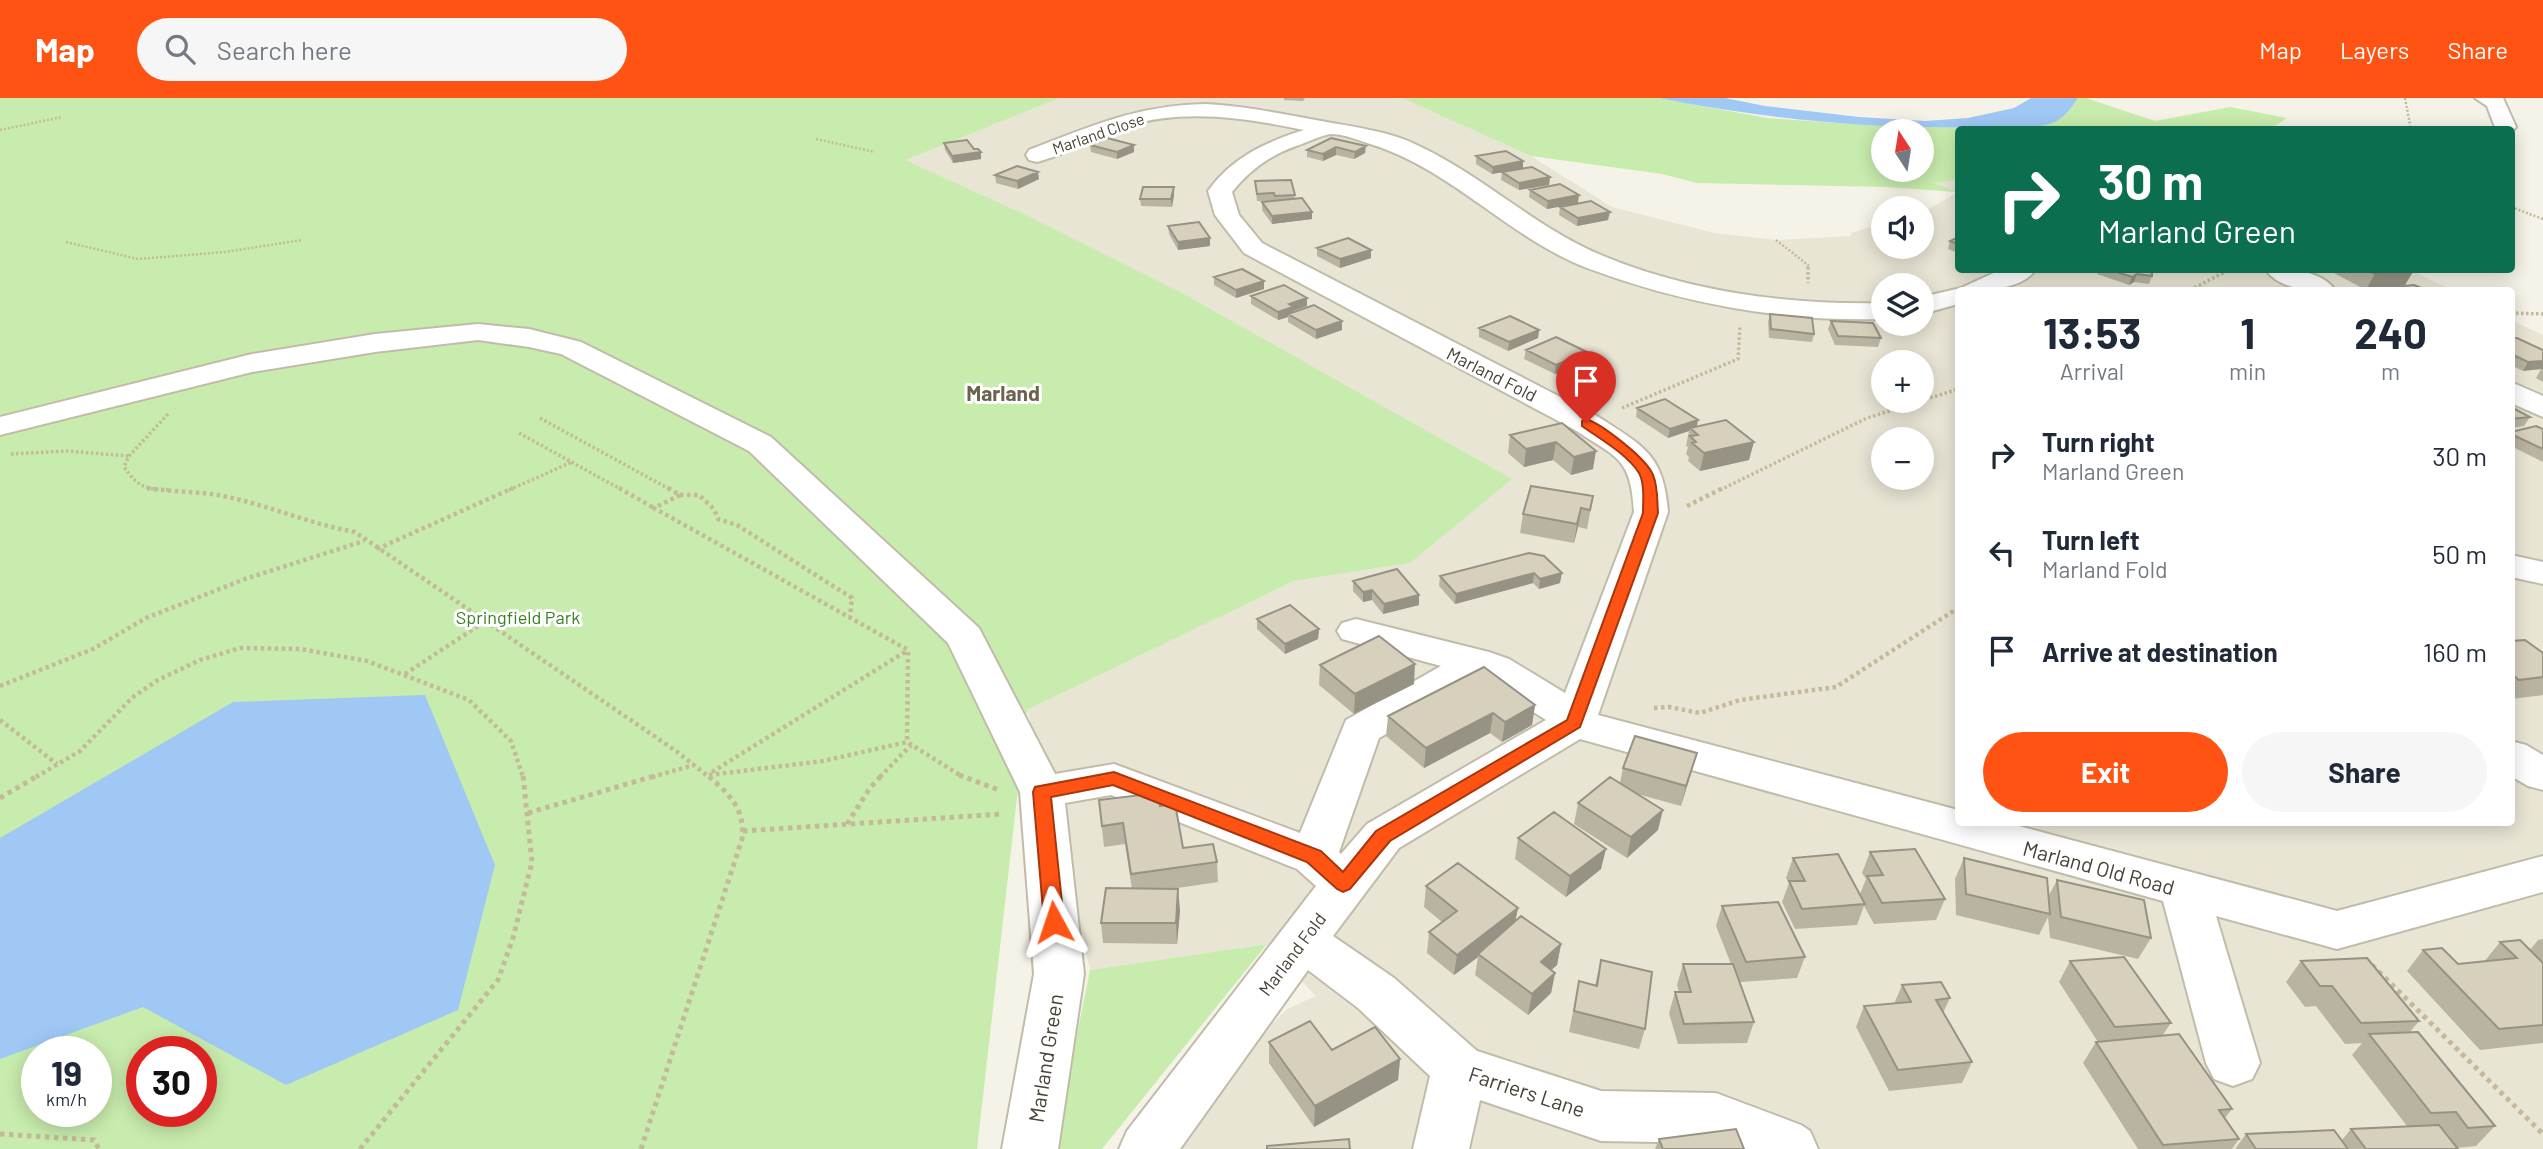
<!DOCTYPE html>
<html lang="en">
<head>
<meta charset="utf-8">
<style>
	body { margin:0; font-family:Barlow,sans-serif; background:#f6f6f7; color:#1f2937; height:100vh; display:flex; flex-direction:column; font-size:26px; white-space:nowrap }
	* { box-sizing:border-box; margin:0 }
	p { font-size:23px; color:#747a83 }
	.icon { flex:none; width:38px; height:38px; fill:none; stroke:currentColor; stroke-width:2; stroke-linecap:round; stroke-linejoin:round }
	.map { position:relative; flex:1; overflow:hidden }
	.sheet { position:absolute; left:1955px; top:189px; width:560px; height:539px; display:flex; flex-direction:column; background:#fff; border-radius:7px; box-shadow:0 4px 18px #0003 }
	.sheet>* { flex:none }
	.guide { position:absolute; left:1955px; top:28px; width:560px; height:147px; border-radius:7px; box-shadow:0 4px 18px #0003; background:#0b6e4f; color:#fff; overflow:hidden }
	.needle { width:46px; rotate:348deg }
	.controls { position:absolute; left:1871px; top:21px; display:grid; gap:14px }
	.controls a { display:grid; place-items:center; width:63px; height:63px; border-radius:50%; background:#fff; box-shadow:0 4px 18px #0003; font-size:35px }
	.speed { position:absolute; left:21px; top:938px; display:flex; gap:14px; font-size:35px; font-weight:700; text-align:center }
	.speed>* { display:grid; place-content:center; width:91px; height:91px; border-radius:50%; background:#fff; box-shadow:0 4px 18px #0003; line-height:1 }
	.speed small { font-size:18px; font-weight:400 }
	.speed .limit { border:10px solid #d22; background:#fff; color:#111 }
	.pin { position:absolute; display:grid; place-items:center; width:60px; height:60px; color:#fff; margin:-72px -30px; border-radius:50% 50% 50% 0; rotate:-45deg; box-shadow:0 0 7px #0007 }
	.pin .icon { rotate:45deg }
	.me { position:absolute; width:77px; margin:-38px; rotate:355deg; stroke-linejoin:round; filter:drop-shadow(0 0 5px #0008) }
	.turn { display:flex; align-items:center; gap:24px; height:147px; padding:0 28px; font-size:32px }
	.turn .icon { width:91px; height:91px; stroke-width:2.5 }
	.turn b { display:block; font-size:49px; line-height:60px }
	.eta { display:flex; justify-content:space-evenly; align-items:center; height:119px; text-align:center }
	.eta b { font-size:42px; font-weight:700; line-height:49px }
	.primary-button { display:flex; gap:14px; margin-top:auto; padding:14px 28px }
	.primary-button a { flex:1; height:80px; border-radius:42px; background:#ff5314; color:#fff; font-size:28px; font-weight:700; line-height:80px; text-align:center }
	.primary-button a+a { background:#f6f6f7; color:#1f2937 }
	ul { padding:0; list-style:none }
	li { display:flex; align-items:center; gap:21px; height:98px; padding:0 28px }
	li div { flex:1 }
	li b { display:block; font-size:26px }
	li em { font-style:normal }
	header { display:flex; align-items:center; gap:42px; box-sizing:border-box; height:98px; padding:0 35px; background:#ff5314; color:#fff }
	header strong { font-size:33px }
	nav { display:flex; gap:38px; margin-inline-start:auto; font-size:24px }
	.search { width:490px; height:63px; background:#f6f6f7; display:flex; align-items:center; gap:18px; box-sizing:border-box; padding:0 24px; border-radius:38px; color:#747a83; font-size:26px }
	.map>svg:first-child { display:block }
</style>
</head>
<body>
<header>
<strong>Map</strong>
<div class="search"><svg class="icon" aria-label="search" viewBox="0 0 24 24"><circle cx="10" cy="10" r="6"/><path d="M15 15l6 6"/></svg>Search here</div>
<nav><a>Map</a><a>Layers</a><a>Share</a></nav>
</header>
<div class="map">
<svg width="2543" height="1051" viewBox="0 0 2543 1051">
	<rect width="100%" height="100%" fill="#f5f2e7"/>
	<path fill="#e9e5d5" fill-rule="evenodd" d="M1060 0H1402L1531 58 1612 109 1714 135 1778 142 1851 138V135L1877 127 1883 130V149H1922V115L1957 95 1931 85 1958 82V172H2410L2452 192H1958V724H2511V222L2543 237V1051H1180L1232 965 1287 911 1316 898 1266 846 1090 872 1059 728 1027 612 1294 483 1410 465 904 62ZM1883 187H1922V226H1883ZM1883 264H1922V303H1883ZM1883 341H1922V380H1883Z"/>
	<path fill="#c8ecad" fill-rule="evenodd" d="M0 0H1060L905 62 1028 118 1182 195 1512 381 1410 465 1294 483 1027 612 977 1051H0ZM37 954H96V1013H37ZM142 954H201V1013H142Z
		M1402 0H1659L1767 20 1836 25 1961 29 2051 25 2066 16 2078 0H2086L2155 23 2230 9 2287 20 2269 32H1958V82L1933 85 1957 94 1887 89 1697 85 1662 76 1531 58ZM1883 33H1922V72H1883Z
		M1267 846 1102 1051H1054L1090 872Z"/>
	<path fill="#a0c8f5" d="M1659 0H1725L1765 8 1859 19 1925 23 1968 20 2014 10 2031 0H2078C2071 10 2064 21 2052 25 2030 33 2000 29 1977 29 1869 31 1764 21 1659 0Z
		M425 597 495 767 458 912 286 987 143 909 0 961V740L233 604Z"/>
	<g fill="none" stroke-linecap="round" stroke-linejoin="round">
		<defs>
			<path id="minor" d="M2475 0H2503L2516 29 2512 33 2496 32 2487 8Z
				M1206 6C1245 8 1283 16 1321 23 1354 29 1389 33 1419 48 1483 78 1536 130 1601 157 1688 194 1790 207 1883 205V221C1783 224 1680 205 1587 170 1507 139 1450 69 1367 45 1356 41 1342 36 1331 36 1321 37 1306 45 1296 48 1270 57 1249 73 1232 94L1239 117 1262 145 1597 318C1643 348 1664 356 1668 414L1598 617 1958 712V724H2004L2337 813 2543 758V794L2337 851 2216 818 2260 965 2252 981 2233 988 2214 981 2206 965 2163 803 1580 641 1399 750 1333 838 1394 880 1477 953 1601 993 1716 995 1801 1027 1810 1033 1818 1051H1730L1715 1045 1601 1043 1480 1002 1469 1051H1413L1430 978 1358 910 1308 872 1180 1051H1119L1127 1033 1316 788 1297 771 1111 697 1065 705 1084 876 1058 1051H1002L1034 876 1020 694 948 545 749 353 561 256 529 249 478 242 375 254 252 274 0 337V319L252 256 375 236 478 226 529 231 581 244 771 339 979 530 1055 676 1114 666 1300 735 1346 622 1441 568 1342 541 1337 533 1342 525 1356 521 1489 554 1509 561 1565 595 1634 414C1631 359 1617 360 1575 332L1244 155 1215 117 1208 93C1232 59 1266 44 1304 32 1247 20 1184 10 1127 28 1097 38 1068 56 1037 64L1029 62 1026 57 1029 52C1091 28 1138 7 1206 6ZM1480 579 1546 622 1367 726 1341 756 1339 754 1379 640 1457 596Z
				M2000 172H2035C2021 193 1981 192 1958 192V206L1922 216V199L1961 190Z
				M2266 172C2288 170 2321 172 2335 192 2313 194 2280 192 2266 172Z
				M2511 284 2543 298V319L2511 305Z
				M2511 457 2543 464V486L2511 479Z
				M2511 643 2526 647 2543 657V692L2528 688 2511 678Z"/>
		</defs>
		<use href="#minor" stroke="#c1bca9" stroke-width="4"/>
		<path stroke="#c4ba99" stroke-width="2.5" stroke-dasharray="2 2" stroke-linecap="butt" d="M2405 0 2411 32
			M0 32 62 19
			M816 41 875 54
			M2511 109 2543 121
			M1776 142 1808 167V171
			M66 144 138 161 225 154 302 142"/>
		<path stroke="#c4ba99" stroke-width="3.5" stroke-dasharray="2.5 2.5" stroke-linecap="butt" d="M1808 169V185
			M2190 192 2229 172
			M2511 215 2543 216
			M1622 310 1738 261 1740 228
			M168 316 129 358 124 369C139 390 145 391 170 392
			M540 320 671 392
			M519 335 622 392
			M11 356 67 353 129 358
			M509 392 572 364
			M1720 392 1867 320 1958 291"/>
		<path stroke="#c4ba99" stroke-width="4.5" stroke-dasharray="3.5 3.5" stroke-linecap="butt" d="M147 390C172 394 198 393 223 398 268 407 310 426 355 434L676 653 709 679
			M619 390 654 410
			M668 390 680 397 654 410 908 552 907 644
			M680 397H699L714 411 718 421 737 427 852 500 850 519
			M1687 408 1723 390
			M377 451 513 390
			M405 576 484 524
			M0 588 93 551 146 520 245 481 364 443
			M1654 610 1669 609 1700 615 1740 602 1836 589 1958 510
			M0 622 57 666
			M712 674 908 552
			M709 677 823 663 907 644 963 679
			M36 679 80 653 133 599 158 582 200 562 240 550 301 551 367 563 469 602 511 643 523 679
			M652 679 694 667
			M880 679 911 647"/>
		<path stroke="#c4ba99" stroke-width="5" stroke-dasharray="4.5 4.5" stroke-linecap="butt" d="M959 677 999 692
			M0 700 39 677
			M528 715 658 677
			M847 726 870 690 882 677
			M743 733 1002 716
			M2372 867 2543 1036
			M0 1036 94 1042 99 1051
			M360 1051 498 882 513 840 532 764 523 677
			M641 1051 742 741C745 710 730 697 707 677"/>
		<use href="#minor" fill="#fff" fill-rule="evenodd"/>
	</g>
	<path fill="#b9b3a2" d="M1284 0H1305L1303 3 1284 2Z
		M1331 40 1365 55 1354 61 1336 57 1323 63 1307 59V52Z
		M944 45 974 51 981 61 953 65 945 52Z
		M1090 47H1134V54L1117 61 1091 54Z
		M1476 58 1523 63V71L1550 79 1549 87 1519 92 1501 82 1502 74 1492 76 1476 66Z
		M995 77 1039 81 1018 91 996 85Z
		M1255 83 1295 97 1294 101 1312 121 1272 126 1262 112V104L1274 103H1257Z
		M1530 92 1578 105 1547 111 1529 99Z
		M1174 97 1172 109 1141 108 1140 101Z
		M1560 109 1608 122 1577 128 1559 117Z
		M1168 128 1210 148 1178 152 1169 136Z
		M1958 139V155L1948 151 1950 143Z
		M1317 150 1371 152V160L1340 170 1317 158Z
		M2099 172H2150V174L2152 178 2149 186 2134 184 2129 187 2097 176Z
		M2191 172H2207L2202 174Z
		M2333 172H2414L2405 187 2366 192 2332 174Z
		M1214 179 1264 191 1236 200 1214 187Z
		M1251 198 1307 200V208L1293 213V214L1342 223V232L1316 241 1288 224V219L1278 222 1251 206Z
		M1770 216 1814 236 1812 244 1769 240 1768 224Z
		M1831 223 1881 240 1878 249 1835 247 1828 231Z
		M1479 230 1539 232 1538 240 1508 253 1479 239Z
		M2511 240 2543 252 2523 273 2511 267Z
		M1526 252 1587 254 1586 262 1555 276 1524 261Z
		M2541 271H2543V284L2536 280Z
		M2511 309 2530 319 2524 328 2511 330Z
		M1637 310 1698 322 1697 328 1749 362 1700 373 1688 363 1689 359 1686 356 1688 349 1686 348 1689 333 1668 340 1636 319Z
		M1562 325 1593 371 1571 377 1553 362 1524 369 1508 355 1510 337Z
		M2543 331V364L2511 348V334Z
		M1593 398 1587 431 1578 429 1574 445 1520 435 1523 416Z
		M1529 455 1560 485 1539 491 1533 485 1455 506 1439 488 1440 478Z
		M1353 483 1419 507 1383 516 1372 502 1363 504 1353 493Z
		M1257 521 1319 531 1318 541 1285 556 1257 531Z
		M2511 543 2543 555V597L2511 601Z
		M1320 567 1414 586 1354 616 1319 587Z
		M1535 607 1532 627 1502 644 1490 635 1424 670 1386 638 1388 618Z
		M1623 670 1691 675 1681 708 1637 696 1658 732 1627 760 1574 726 1578 705 1620 685Z
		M1099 702 1160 708 1183 750 1217 764 1218 784 1171 791 1180 812 1177 846 1103 845 1101 825 1132 791 1125 746 1104 749Z
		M1518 740 1601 771 1566 799 1515 761Z
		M1870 754 1945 801 1936 822 1874 826 1864 808 1857 827 1795 831 1782 804 1789 785 1786 780 1793 760 1860 796 1866 781 1862 775Z
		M1964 760 2048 799 2057 782 2151 840 2138 861 2050 840 2048 819 2039 837 1956 817 1955 781Z
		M1426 788 1518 810 1515 823 1561 846 1557 867 1551 872 1555 875 1551 895 1528 917 1475 877 1478 859 1454 877 1427 855 1429 834 1442 824 1424 809Z
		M1722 808 1805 859 1797 880 1740 884 1754 924 1747 945 1678 946 1669 915 1675 894H1679L1677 887 1683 866H1731L1716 828Z
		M2543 841V945L2480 952 2407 873 2423 852 2458 866 2484 864 2500 844 2530 852 2538 842Z
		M1601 862 1645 931 1639 951 1569 934 1579 883 1595 887Z
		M2070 863 2171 925 2162 938 2232 1011 2225 1020 2239 1041 2232 1051H2138L2083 965 2096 944H2098L2059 884Z
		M2301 863 2419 923 2409 935 2495 1028 2476 1048 2457 1050 2458 1051H2235L2246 1036 2342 1042 2351 1031 2407 1028 2352 957 2362 945 2345 946 2316 908 2305 909 2286 884Z
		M1902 887 1950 900 1943 915 1972 964 1962 985 1889 993 1856 929 1864 908 1894 906Z
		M1269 944 1400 961 1398 982 1314 1029 1269 965Z
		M1659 1041 1744 1051H1655Z"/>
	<path fill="#969284" d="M1134 47V54L1117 61V54Z
		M1366 48 1365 55 1354 61 1355 54Z
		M1336 49V57L1323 63V56Z
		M981 54V61L953 65 952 58Z
		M1523 63V71L1492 76 1493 69Z
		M1038 74 1039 81 1018 91 1017 83Z
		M1550 79 1549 87 1519 92V85Z
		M1174 89V97L1172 109 1171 101Z
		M1579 97 1578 105 1547 111 1548 103Z
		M1312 114V121L1272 126V118Z
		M1610 114 1608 122 1577 128 1578 120Z
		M1210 140V148L1178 152V144Z
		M1371 152V160L1340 170V161Z
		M2414 172 2405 187 2366 192 2375 176Z
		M2137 176 2134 184 2129 187 2132 179Z
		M1264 183V191L1236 200V192Z
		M1307 200V208L1293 213V217L1288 216V219L1278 222V214L1289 206Z
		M1342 223V232L1316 241V232Z
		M1539 232 1538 240 1508 253 1509 244Z
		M1587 254 1586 262 1555 276 1556 267Z
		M2543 263V271L2523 273 2528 264Z
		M1698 322 1696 331 1690 330 1689 333 1668 340 1670 331Z
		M1556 344 1553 362 1524 369 1526 351Z
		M1754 344 1749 362 1700 373 1704 355Z
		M1596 353 1593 371 1571 377 1574 359Z
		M1581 410 1578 429 1574 445 1577 426Z
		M1534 475 1533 485 1455 506 1456 496Z
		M1562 475 1560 485 1539 491 1540 481Z
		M1372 492V502L1363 504V494Z
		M1419 497V507L1383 516 1384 506Z
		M1319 531 1318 541 1285 556V546Z
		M1415 566 1414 586 1354 616 1355 596Z
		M1535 607 1532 627 1502 644 1505 624Z
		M1493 615 1490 635 1424 670 1426 650Z
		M1697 655 1691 675 1681 708 1686 688Z
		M1663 712 1658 732 1627 760 1631 739Z
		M1606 751 1601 771 1566 799 1570 778Z
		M1178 791 1180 812 1177 846 1176 825Z
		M1518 810 1514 830 1478 856V859L1454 877 1457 857Z
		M1561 846 1557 867 1537 885 1541 864Z
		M1555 875 1551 895 1528 917 1532 896Z
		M1400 961 1398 982 1314 1029 1315 1008Z"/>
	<path fill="#d7d0bc" stroke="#969284" stroke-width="2" d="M1107 40 1134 47 1117 54 1090 47Z
		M1331 40 1366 48 1355 54 1336 49 1323 56 1307 52Z
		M967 42 974 51H978L981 54 952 58 944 45Z
		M1506 53 1523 63 1493 69 1476 58Z
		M1017 68 1038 74 1017 83 995 77Z
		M1532 69 1550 79 1519 85 1502 74Z
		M1291 82 1295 97 1275 98 1274 95 1257 96 1255 83Z
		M1560 86 1579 97 1548 103 1530 92Z
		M1143 89H1174L1171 101H1140Z
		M1302 100 1312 114 1272 118 1262 104Z
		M1591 103 1610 114 1578 120 1560 109Z
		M1199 124 1210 140 1178 144 1168 128Z
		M1958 139V146L1950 143Z
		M1348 140 1371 152 1340 161 1317 150Z
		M1242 171 1264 183 1236 192 1214 179Z
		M2111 172H2146H2145L2152 175V178L2137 176 2132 179Z
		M2366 172H2413L2375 176Z
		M1284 187 1307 200 1289 206 1293 209 1278 214 1251 198Z
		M2414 187 2426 192H2390L2385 190Z
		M1314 207 1342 223 1316 232 1288 216Z
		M1770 216 1812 220 1814 236 1771 231Z
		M1510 218 1539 232 1509 244 1479 230Z
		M1831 223 1873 225 1881 240 1838 238Z
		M1556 239 1587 254 1556 267 1526 252Z
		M2511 240H2517L2543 252V263L2528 264 2511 256Z
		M1665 301 1698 322 1670 331 1637 310Z
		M2511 309 2530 319 2511 321Z
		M1726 322 1754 344 1704 355 1692 345 1696 344 1690 338 1698 337 1690 330Z
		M1562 325 1596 353 1574 359 1556 344 1526 351 1510 337Z
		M2536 328 2543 331V351L2511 336V334Z
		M1531 388 1593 398 1590 412 1581 410 1577 426 1523 416Z
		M1529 455 1544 458 1562 475 1540 481 1534 475 1456 496 1440 478Z
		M1397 471 1419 497 1384 506 1372 492 1363 494 1353 483Z
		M1290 507 1319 531 1285 546 1257 521Z
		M1379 538 1415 566 1355 596 1320 567Z
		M2525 542 2543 555V579L2519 582 2514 578 2511 579V543Z
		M1484 569 1535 607 1505 624 1493 615 1426 650 1388 618Z
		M1635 638 1697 655 1686 688 1623 670Z
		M1610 679 1663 712 1631 739 1578 705Z
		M1157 695 1160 708 1175 705 1183 750 1213 746 1217 764 1131 776 1123 725 1102 728 1099 702Z
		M1554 714 1606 751 1570 778 1518 740Z
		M1915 751 1945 801 1882 805 1867 778 1883 777 1870 754Z
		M1838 756 1865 806 1802 811 1789 783H1805L1793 760Z
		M1964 760 2047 780 2050 816 1966 796Z
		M1458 765 1518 810 1457 857 1429 834 1457 813 1426 788Z
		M2057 782 2144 802 2151 840 2061 819Z
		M1106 790 1178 791 1176 825H1101Z
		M1778 804 1805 859 1746 864 1722 808Z
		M1521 818 1561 846 1541 864 1555 875 1532 896 1478 856Z
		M2520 842 2543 865V927L2499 931 2423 852 2442 850 2458 866 2517 860 2500 844Z
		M2124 859 2171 925 2115 929 2070 863Z
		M2367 860 2419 923 2361 925 2332 888H2320L2301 863Z
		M1601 862 1652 874 1645 931 1574 913 1579 883 1597 888Z
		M1683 866H1733L1754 924 1684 926 1675 894H1691Z
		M1941 884 1950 900 1936 902 1972 964 1898 972 1864 908 1911 904 1902 887Z
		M1310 923 1332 952 1375 929 1400 961 1315 1008 1269 944Z
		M2418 934 2495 1028 2468 1030 2456 1014 2431 1015 2369 936Z
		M2179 936 2232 1011 2219 1012 2239 1041 2163 1047 2096 944Z
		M2439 1027 2458 1051H2366L2351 1031Z
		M1736 1031 1744 1051H1663L1659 1041Z
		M2334 1032 2348 1051H2256L2246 1036Z
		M1349 1041 1350 1051H1267V1048Z"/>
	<path fill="#ff5314" stroke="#a6360d" stroke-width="2" d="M1586 321C1602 326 1647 361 1653 377 1658 389 1657 402 1658 415L1580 629 1390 743 1350 791 1343 794 1337 791 1307 764 1113 687 1051 699 1064 824 1061 829 1054 832 1047 829 1044 824 1033 694 1035 689 1114 674 1321 753 1343 774 1376 733 1567 622 1643 415C1643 403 1645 386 1639 375 1627 356 1600 341 1582 328V323Z"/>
	<g text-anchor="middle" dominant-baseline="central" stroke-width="6" stroke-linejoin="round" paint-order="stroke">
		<g font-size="16" fill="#494336" stroke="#fff">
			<text transform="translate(1098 35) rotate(-19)">Marland Close</text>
		</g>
		<g font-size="18" fill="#494336" stroke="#fff">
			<text transform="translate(1492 276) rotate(27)">Marland Fold</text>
			<text transform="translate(1292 856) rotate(-53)">Marland Fold</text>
		</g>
		<g font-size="18" fill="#3c7f24" stroke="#fff">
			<text x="518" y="519">Springfield Park</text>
		</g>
		<g font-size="21" font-weight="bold" fill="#6c634c" stroke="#fff">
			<text x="1003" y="294">Marland</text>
		</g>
		<g font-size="21" fill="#494336" stroke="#fff">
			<text transform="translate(2099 769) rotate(15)">Marland Old Road</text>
			<text transform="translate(1045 960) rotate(-81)">Marland Green</text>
			<text transform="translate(1527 993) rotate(18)">Farriers Lane</text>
		</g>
	</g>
</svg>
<div class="controls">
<a><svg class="needle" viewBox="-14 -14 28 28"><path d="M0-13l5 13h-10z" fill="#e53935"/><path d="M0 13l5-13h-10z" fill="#747a83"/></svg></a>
<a><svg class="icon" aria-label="sound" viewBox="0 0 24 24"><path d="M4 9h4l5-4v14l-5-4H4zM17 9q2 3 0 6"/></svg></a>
<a><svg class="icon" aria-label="layers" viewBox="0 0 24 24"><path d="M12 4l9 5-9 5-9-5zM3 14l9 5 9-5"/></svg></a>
<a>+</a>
<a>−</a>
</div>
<div class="speed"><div>19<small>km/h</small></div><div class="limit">30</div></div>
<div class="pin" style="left:1586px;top:325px;background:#d93025"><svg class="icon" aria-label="arrive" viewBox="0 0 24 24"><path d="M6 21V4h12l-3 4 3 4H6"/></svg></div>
<svg class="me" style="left:1054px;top:824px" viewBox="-20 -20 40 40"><path d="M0-17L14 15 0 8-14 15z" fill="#ff5314" stroke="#fff" stroke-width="4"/></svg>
<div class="guide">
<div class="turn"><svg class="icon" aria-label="right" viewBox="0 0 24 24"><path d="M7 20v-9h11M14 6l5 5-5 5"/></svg><div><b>30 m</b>Marland Green</div></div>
</div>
<section class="sheet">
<div class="eta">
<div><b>13:53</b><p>Arrival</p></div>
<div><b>1</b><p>min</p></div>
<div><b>240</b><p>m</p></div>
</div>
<ul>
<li><svg class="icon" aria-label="right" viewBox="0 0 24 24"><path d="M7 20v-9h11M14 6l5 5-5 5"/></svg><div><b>Turn right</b><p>Marland Green</p></div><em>30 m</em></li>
<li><svg class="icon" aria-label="left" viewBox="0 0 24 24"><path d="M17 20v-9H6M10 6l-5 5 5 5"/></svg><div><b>Turn left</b><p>Marland Fold</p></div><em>50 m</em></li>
<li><svg class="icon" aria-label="arrive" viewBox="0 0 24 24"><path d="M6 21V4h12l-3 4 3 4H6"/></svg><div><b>Arrive at destination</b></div><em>160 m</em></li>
</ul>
<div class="primary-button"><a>Exit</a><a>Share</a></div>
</section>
</div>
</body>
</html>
